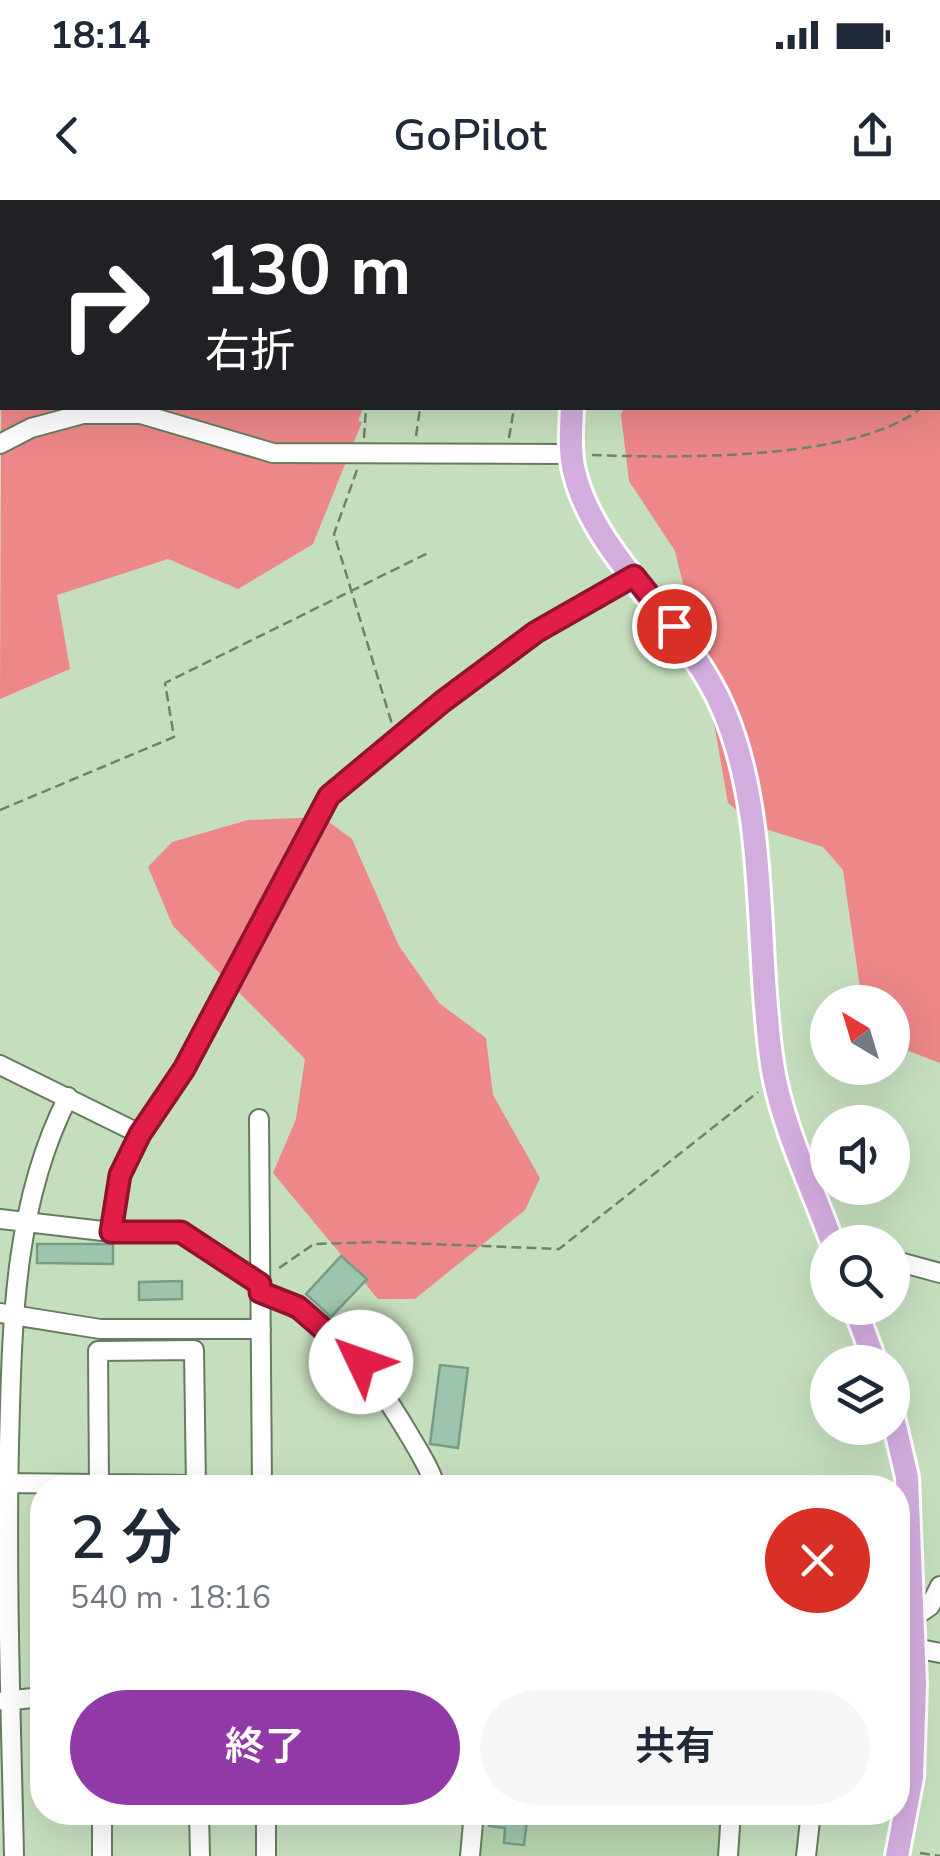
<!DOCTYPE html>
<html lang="ja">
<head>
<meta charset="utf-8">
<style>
	body { margin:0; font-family:"Nunito Sans","Noto Sans JP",sans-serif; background:#f6f6f7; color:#1f2937; height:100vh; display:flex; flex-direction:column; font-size:38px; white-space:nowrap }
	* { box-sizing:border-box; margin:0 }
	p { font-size:32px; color:#747a83 }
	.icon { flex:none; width:55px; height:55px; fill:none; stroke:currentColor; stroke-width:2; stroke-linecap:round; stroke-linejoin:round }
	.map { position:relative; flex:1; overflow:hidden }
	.sheet { position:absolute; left:30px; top:1275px; width:880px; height:350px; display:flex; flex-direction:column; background:#fff; border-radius:40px; box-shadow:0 10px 40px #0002 }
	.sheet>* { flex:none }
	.guide { position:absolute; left:0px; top:0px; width:940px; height:210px; box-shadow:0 10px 40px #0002; background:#202124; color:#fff; overflow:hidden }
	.needle { width:65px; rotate:322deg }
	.tools { position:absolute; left:810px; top:785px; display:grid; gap:20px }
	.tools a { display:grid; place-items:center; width:100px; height:100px; border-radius:50%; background:#fff; box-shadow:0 10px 40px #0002; font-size:50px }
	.pin { position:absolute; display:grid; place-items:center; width:85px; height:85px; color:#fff; margin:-42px; border:5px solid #fff; border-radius:50%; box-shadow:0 2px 10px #0007 }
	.me { position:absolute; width:110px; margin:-55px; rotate:312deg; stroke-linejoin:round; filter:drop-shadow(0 0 8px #0008) }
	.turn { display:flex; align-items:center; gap:35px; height:210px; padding:0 40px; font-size:45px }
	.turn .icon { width:130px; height:130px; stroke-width:2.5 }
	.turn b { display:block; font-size:70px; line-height:85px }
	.round { display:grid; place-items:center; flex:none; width:105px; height:105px; border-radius:52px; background:#f6f6f7 }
	.overview { display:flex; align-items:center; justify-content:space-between; height:170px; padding:0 40px }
	h1 { font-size:60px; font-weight:600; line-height:75px }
	.cta { display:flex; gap:20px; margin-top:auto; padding:20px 40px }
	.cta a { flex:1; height:115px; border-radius:60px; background:#9139a6; color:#fff; font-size:40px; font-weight:600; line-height:115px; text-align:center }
	.cta a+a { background:#f6f6f7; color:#1f2937 }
	.status { display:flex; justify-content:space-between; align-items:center; height:70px; padding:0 50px; background:#fff; direction:ltr }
	.status svg { height:28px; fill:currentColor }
	header { display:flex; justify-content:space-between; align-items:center; height:130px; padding:0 40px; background:#fff; font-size:45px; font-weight:600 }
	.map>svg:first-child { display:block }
</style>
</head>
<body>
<div class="status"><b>18:14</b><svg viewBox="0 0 49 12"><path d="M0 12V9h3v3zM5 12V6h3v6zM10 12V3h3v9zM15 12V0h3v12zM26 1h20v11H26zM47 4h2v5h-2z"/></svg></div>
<header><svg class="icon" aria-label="back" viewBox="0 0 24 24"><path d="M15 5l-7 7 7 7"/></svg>GoPilot<svg class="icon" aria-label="share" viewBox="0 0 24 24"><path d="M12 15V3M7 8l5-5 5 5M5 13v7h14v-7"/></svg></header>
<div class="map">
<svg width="940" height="1656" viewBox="0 0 940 1656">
	<rect width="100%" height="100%" fill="#c5dfbe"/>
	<path fill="#b6d4ae" d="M483 1613H724L720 1656H480Z"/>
	<path fill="#ed8789" d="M2 41V208H363L358 221 362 222 313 344 238 389 168 359 57 395 70 469 0 499Z
		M940 187V863L906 850 893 837 892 802H862L843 670 823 647 756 626 728 603 706 478 675 351 629 281 621 215 624 208H938Z
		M322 617 352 639 399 746 439 803 486 838 493 895 540 978 525 1010 415 1099H378L273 973 296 919 305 859 173 726 148 667 172 642 248 620Z"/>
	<path fill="#9dc4ae" stroke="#779d87" stroke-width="2.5" d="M37 1044H113V1064L37 1063Z
		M341 1056 367 1079 331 1117 306 1094Z
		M182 1081V1099L139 1100V1082Z
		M440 1165 468 1168 458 1248 430 1244Z
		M490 1612H528L524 1645 504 1643 505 1628 489 1626Z"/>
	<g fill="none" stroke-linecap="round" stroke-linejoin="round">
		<defs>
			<path id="minor" d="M0 244 31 228 83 214H141L273 253 571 254
				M0 865 140 934
				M259 919 262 1288
				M0 1019 111 1032H181L260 1084
				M111 1032 120 975 140 934 184 869 329 596 442 502 536 432 634 377
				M892 1060 940 1073
				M260 1092C329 1115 372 1172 408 1233 418 1250 430 1268 436 1288
				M0 1113 100 1129H261
				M0 1283 195 1285
				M99 1288 98 1151 194 1150 196 1288
				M914 1417 930 1406 940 1386
				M915 1448 940 1453
				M4 1501 42 1497
				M102 1612V1656
				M199 1612 200 1656
				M266 1612V1656
				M14 1656C11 1519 6 1382 9 1245 12 1126 13 1005 68 897
				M470 1656 474 1612
				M728 1656 731 1612
				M806 1656 811 1612"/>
			<path id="major" d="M612 2V0
				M572 208C571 230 569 254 575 275 597 360 688 424 724 511 769 617 755 750 772 863 780 921 812 987 832 1042
				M855 1108 875 1162
				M892 1213 907 1277 915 1485 912 1577 897 1656"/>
		</defs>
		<use href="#minor" stroke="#657d5f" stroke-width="22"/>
		<use href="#major" stroke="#fff" stroke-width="28"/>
		<path stroke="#70826b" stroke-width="2.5" stroke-dasharray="10 5" stroke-linecap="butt" d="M251 0 254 2
			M446 2V0
			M547 2 548 0
			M938 188 940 184
			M416 236 420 208
			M364 238 366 208
			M509 238 514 208
			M592 255C676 258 856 261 921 208
			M357 270 334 334 392 524
			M0 610 174 537 165 483 430 352
			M279 1068 314 1044 379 1042 559 1049 758 892
			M920 1653 940 1656"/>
		<use href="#minor" stroke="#fff" stroke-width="18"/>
		<use href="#major" stroke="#d4addf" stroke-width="22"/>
	</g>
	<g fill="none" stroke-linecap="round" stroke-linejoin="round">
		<defs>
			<path id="route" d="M361 1162 298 1107 260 1092V1084L181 1032H111L120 975 140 934 184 869 329 596 442 502 536 432 634 376 674 426"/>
		</defs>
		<use href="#route" stroke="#92132f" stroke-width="25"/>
		<use href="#route" stroke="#e11d48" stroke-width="18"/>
	</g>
</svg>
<div class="tools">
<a><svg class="needle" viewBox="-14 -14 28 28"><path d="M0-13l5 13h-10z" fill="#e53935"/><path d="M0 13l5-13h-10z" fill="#747a83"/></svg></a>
<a><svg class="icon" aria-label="sound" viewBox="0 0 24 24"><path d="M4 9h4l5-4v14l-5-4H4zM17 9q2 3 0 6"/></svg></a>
<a><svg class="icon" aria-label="search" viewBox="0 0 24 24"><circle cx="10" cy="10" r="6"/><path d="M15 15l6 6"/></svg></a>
<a><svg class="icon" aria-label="layers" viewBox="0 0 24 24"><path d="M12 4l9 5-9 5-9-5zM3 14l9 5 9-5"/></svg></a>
</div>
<div class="pin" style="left:674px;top:426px;background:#d93025"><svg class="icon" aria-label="arrive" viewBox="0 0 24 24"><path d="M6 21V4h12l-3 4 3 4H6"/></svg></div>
<svg class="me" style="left:361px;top:1162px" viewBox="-20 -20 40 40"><circle r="19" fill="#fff"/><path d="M0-13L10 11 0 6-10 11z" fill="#e11d48"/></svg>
<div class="guide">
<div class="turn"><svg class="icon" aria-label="right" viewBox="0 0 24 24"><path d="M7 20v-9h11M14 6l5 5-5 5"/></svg><div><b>130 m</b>右折</div></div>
</div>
<section class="sheet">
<div class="overview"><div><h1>2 分</h1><p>540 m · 18:16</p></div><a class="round" style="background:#d93025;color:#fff"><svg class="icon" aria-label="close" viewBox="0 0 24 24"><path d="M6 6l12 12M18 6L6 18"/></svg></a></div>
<div class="cta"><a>終了</a><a>共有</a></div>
</section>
</div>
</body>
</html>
